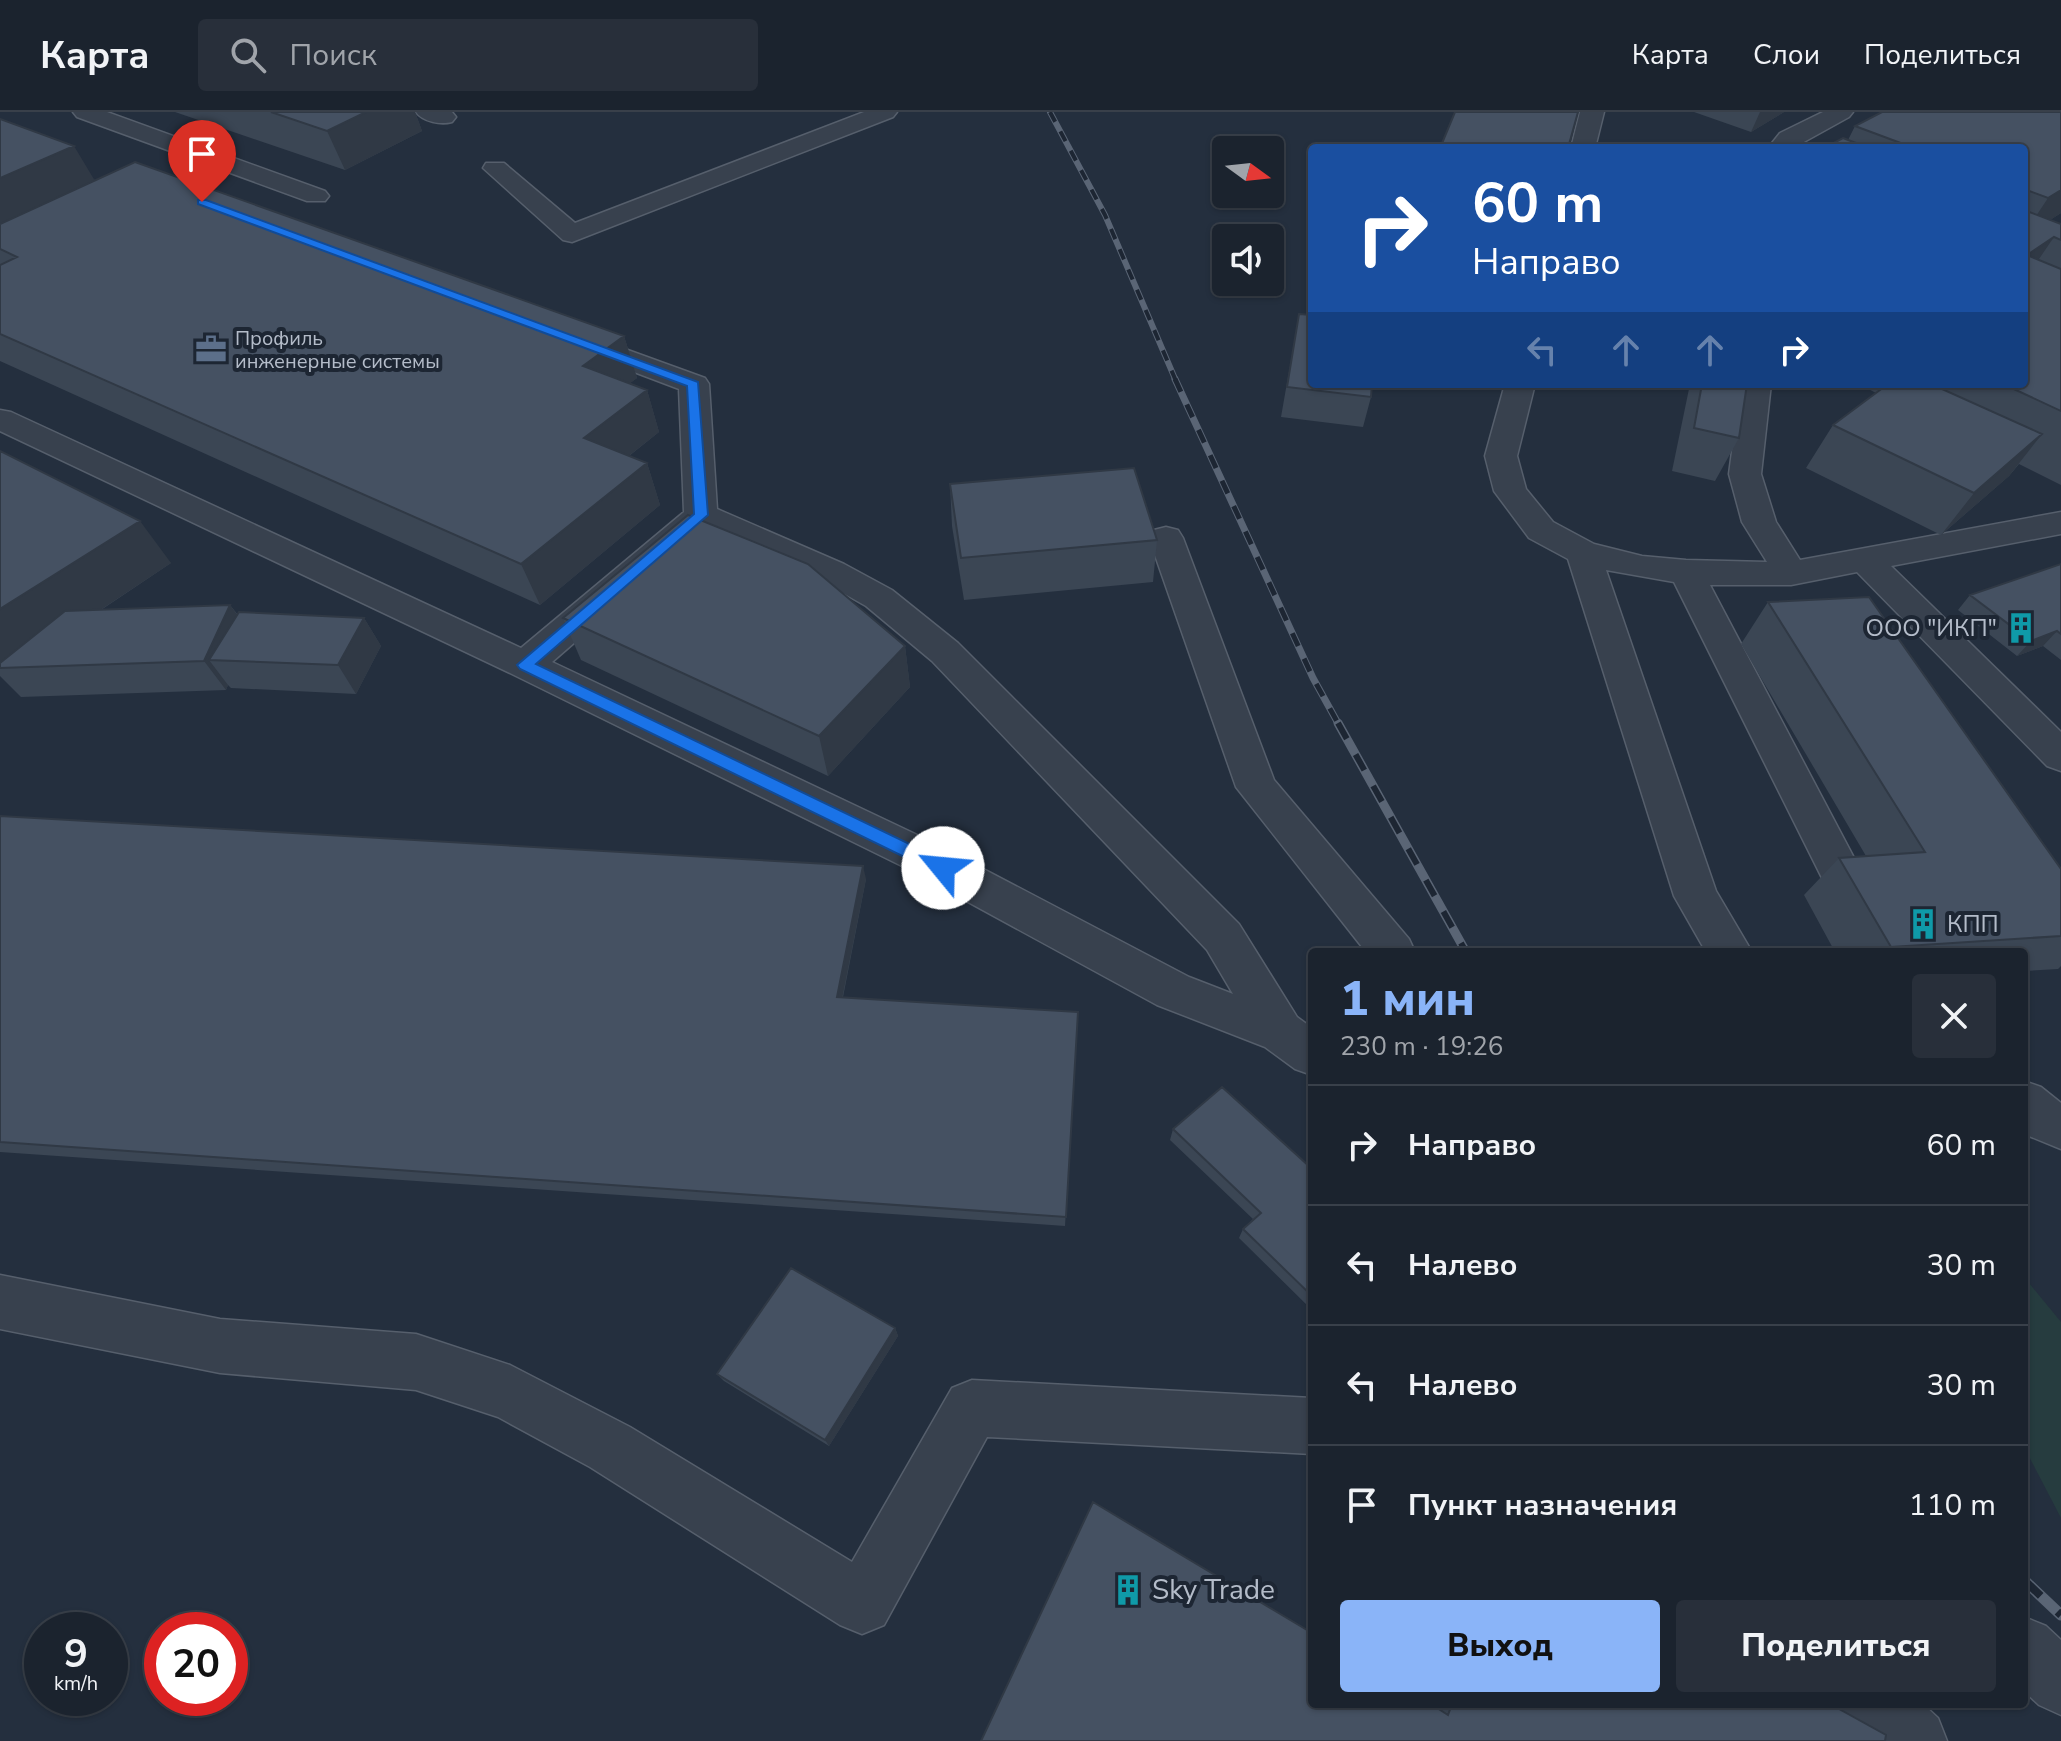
<!DOCTYPE html>
<html lang="ru">
<head>
<meta charset="utf-8">
<style>
	body { margin:0; font-family:"Nunito Sans",sans-serif; background:#282f3a; color:#f1f3f6; height:100vh; display:flex; flex-direction:column; font-size:30px; white-space:nowrap }
	* { box-sizing:border-box; margin:0 }
	p { font-size:26px; color:#a0a4aa }
	.icon { flex:none; width:44px; height:44px; fill:none; stroke:currentColor; stroke-width:2; stroke-linecap:round; stroke-linejoin:round }
	.map { position:relative; flex:1; overflow:hidden }
	.panel { position:absolute; left:1308px; top:836px; width:720px; height:760px; display:flex; flex-direction:column; background:#1b232e; border-radius:8px; box-shadow:0 2px 6px #0004,0 0 0 2px #39404a }
	.panel>* { flex:none }
	.guide { position:absolute; left:1308px; top:32px; width:720px; height:244px; border-radius:8px; box-shadow:0 2px 6px #0004,0 0 0 2px #39404a; background:#1a4fa0; color:#fff; overflow:hidden }
	.needle { width:52px; rotate:105deg }
	.fabs { position:absolute; left:1212px; top:24px; display:grid; gap:16px }
	.fabs a { display:grid; place-items:center; width:72px; height:72px; border-radius:8px; background:#1b232e; box-shadow:0 2px 6px #0004,0 0 0 2px #39404a; font-size:40px }
	.speed { position:absolute; left:24px; top:1500px; display:flex; gap:16px; font-size:40px; font-weight:700; text-align:center }
	.speed>* { display:grid; place-content:center; width:104px; height:104px; border-radius:50%; background:#1b232e; box-shadow:0 2px 6px #0004,0 0 0 2px #39404a; line-height:1 }
	.speed small { font-size:20px; font-weight:400 }
	.speed .limit { border:12px solid #d22; background:#fff; color:#111 }
	.pin { position:absolute; display:grid; place-items:center; width:68px; height:68px; color:#fff; margin:-82px -34px; border-radius:50% 50% 50% 0; rotate:-45deg; box-shadow:0 0 8px #0007 }
	.pin .icon { rotate:45deg }
	.me { position:absolute; width:88px; margin:-44px; rotate:298deg; stroke-linejoin:round; filter:drop-shadow(0 0 6px #0008) }
	.turn { display:flex; align-items:center; gap:28px; height:168px; padding:0 32px; font-size:36px }
	.turn .icon { width:104px; height:104px; stroke-width:2.5 }
	.turn b { display:block; font-size:56px; line-height:68px }
	.lanes { display:flex; align-items:center; height:76px; padding:0 32px; background:#0003; justify-content:center; gap:40px; direction:ltr }
	.lanes .off { opacity:.35 }
	.round { display:grid; place-items:center; flex:none; width:84px; height:84px; border-radius:8px; background:#282f3a }
	.summary { display:flex; align-items:center; justify-content:space-between; height:136px; padding:0 32px }
	h1 { font-size:48px; font-weight:800; line-height:60px; color:#8ab4f8 }
	.cta { display:flex; gap:16px; margin-top:auto; padding:16px 32px }
	.cta a { flex:1; height:92px; border-radius:8px; background:#8ab4f8; color:#111; font-size:32px; font-weight:800; line-height:92px; text-align:center }
	.cta a+a { background:#282f3a; color:#f1f3f6 }
	ul { padding:0; list-style:none }
	li { display:flex; align-items:center; gap:24px; height:120px; padding:0 32px; border-top:2px solid #39404a }
	li div { flex:1 }
	li b { display:block; font-size:30px }
	li em { font-style:normal }
	header { display:flex; align-items:center; gap:48px; box-sizing:border-box; height:112px; padding:0 40px; background:#1b232e; border-bottom:2px solid #39404a }
	header strong { font-size:38px }
	nav { display:flex; gap:44px; margin-inline-start:auto; font-size:28px }
	.search { width:560px; height:72px; background:#282f3a; display:flex; align-items:center; gap:20px; box-sizing:border-box; padding:0 28px; border-radius:8px; color:#a0a4aa; font-size:30px }
	.map>svg:first-child { display:block }
</style>
</head>
<body>
<header>
<strong>Карта</strong>
<div class="search"><svg class="icon" aria-label="search" viewBox="0 0 24 24"><circle cx="10" cy="10" r="6"/><path d="M15 15l6 6"/></svg>Поиск</div>
<nav><a>Карта</a><a>Слои</a><a>Поделиться</a></nav>
</header>
<div class="map">
<svg width="2061" height="1629" viewBox="0 0 2061 1629">
	<rect width="100%" height="100%" fill="#242f3e"/>
	<path fill="#263c3f" d="M2028 1170 2061 1210V1406L2024 1335V1173Z"/>
	<g fill="none" stroke-linecap="round" stroke-linejoin="round">
		<defs>
			<path id="minor" d="M73 0H107L325 79 329 84 325 89H307L77 5Z
				M416 0H452L456 5 452 10C441 13 423 10 416 0Z
				M864 0H897L893 5 572 130 563 128 483 56 486 51H504L575 111Z
				M1580 0H1604L1595 36H1571Z
				M1823 0H1853L1849 5 1793 36H1768L1780 21Z
				M578 220 705 266 709 272 717 397 844 452 892 478 958 531 1239 812 1297 905 1312 916V963L1295 957 1265 935 1157 893 902 754 512 562 0 319V298L11 300 521 536 684 400 679 277 568 235 563 229 568 223ZM705 417 820 468 866 494 932 549 1207 838 1233 882 1189 865 932 730 552 550Z
				M1505 272H1535L1517 344 1526 377 1553 410 1594 432 1642 444 1686 448 1767 450 1742 410 1729 362 1741 272H1771L1761 362 1776 410 1800 448 2061 400V422L1891 454 2061 620V659L2047 654 1857 460 1791 473H1710L1872 780 1865 792 1850 798 1835 792 1674 470 1606 458 1716 779 1752 840H1706L1674 784 1568 447 1529 426 1494 379 1485 344Z
				M1166 415 1178 418 1183 426 1274 668 1409 827 1415 840H1366L1236 675 1149 426 1154 418Z
				M2024 969 2041 975 2061 991V1037L2024 1022Z
				M0 1163 220 1207 416 1222 510 1253 630 1315 852 1450 952 1276 972 1268 1312 1286V1342L987 1325 884 1513 862 1522 840 1513 590 1355 498 1305 416 1278 220 1261 0 1217Z
				M2024 1505 2046 1514 2061 1528V1603L2039 1593 2024 1579Z
				M1830 1592H1923L1938 1606 1947 1629H1865L1839 1615Z"/>
		</defs>
		<use href="#minor" stroke="#565f6c" stroke-width="3"/>
		<use href="#minor" fill="#38414e" fill-rule="evenodd"/>
		<defs>
			<path id="rail-far3" d="M1050 0 1105 103 1176 269"/>
			<path id="rail-far2" d="M1175 267 1313 566 1339 613"/>
			<path id="rail-far1" d="M1338 611 1466 840"/>
			<path id="rail" d="M2024 1468 2061 1503"/>
		</defs>
		<use href="#rail-far3" stroke="#5a6575" stroke-width="6"/>
		<use href="#rail-far2" stroke="#5a6575" stroke-width="7"/>
		<use href="#rail-far1" stroke="#5a6575" stroke-width="9"/>
		<use href="#rail" stroke="#5a6575" stroke-width="11"/>
		<use href="#rail-far3" stroke="#1d2633" stroke-width="4" stroke-dasharray="11" stroke-linecap="butt"/>
		<use href="#rail-far2" stroke="#1d2633" stroke-width="5" stroke-dasharray="14" stroke-linecap="butt"/>
		<use href="#rail-far1" stroke="#1d2633" stroke-width="6" stroke-dasharray="18" stroke-linecap="butt"/>
		<use href="#rail" stroke="#1d2633" stroke-width="8" stroke-dasharray="23" stroke-linecap="butt"/>
	</g>
	<path fill="#3b4654" d="M175 0H415L422 19 345 58Z
		M1694 0H1784L1751 20Z
		M2061 0V101L2050 108 2061 112V373L2019 352 2009 364 1941 423 1806 356 1833 313 1876 281 1859 272H2024V36H1824L1848 28 1855 14Z
		M0 7 95 68 624 224 637 266 630 271 647 278 659 320 629 344 647 351 660 393 540 493 0 249Z
		M1299 202 1371 285 1363 315 1281 305Z
		M1690 272H1747L1739 326 1715 369 1672 359Z
		M0 339 171 451 101 498 230 493 238 503 364 506 381 534 356 582 231 576 228 573 226 578 21 585 0 564Z
		M950 372 1157 428 1153 470 964 488 952 414Z
		M2061 452V548L2043 534 2017 544 1958 498 1970 483Z
		M1768 490 2061 757V854L2058 857 2024 859V840H1835L1804 783 1839 746 1866 744 1741 532Z
		M563 506 905 534 910 575 828 664 581 548Z
		M0 704 866 767 843 885 1078 900 1065 1114 0 1040Z
		M1173 1017 1309 1054 1312 1051V1198L1239 1126 1243 1117 1253 1107 1170 1028Z
		M895 1216 898 1224 829 1334 724 1269 717 1262Z
		M1312 1592H1830L981 1629Z"/>
	<path fill="#303945" d="M366 0H415L422 19 345 58 327 19Z
		M1760 0H1784L1751 20Z
		M74 34 98 74 0 119V66Z
		M2061 78V101L2024 125V122L2048 86Z
		M2054 125 2024 169 2027 143Z
		M624 224 637 266 597 296 583 254Z
		M647 278 659 320 598 368 584 326Z
		M2042 322 2009 364 1941 423 1974 381Z
		M647 351 660 393 540 493 521 452Z
		M140 409 171 451 13 556H0V497Z
		M230 493 251 522 209 548 228 573 226 578 204 549Z
		M364 506 381 534 356 582 338 553Z
		M2057 519 2043 534 2017 544 2031 529Z
		M905 534 910 575 828 664 819 624Z
		M863 754 866 767 840 897 837 885Z
		M895 1216 898 1224 829 1334 825 1328Z"/>
	<path fill="#455162" stroke="#303945" stroke-width="2" d="M271 0H366L327 19Z
		M1455 0H1578L1568 36H1440Z
		M1882 0H2061V78L2048 86 2024 77V36H1914L1855 14Z
		M0 7 74 34 0 66Z
		M1843 26 1869 36H1824Z
		M135 50 624 224 583 254 647 278 584 326 647 351 521 452 0 222V153L17 145 0 137V112Z
		M2024 98 2061 112V128L2054 125 2027 143 2061 157V299L2003 272H2024Z
		M1299 202 1312 203V272H1372L1371 285 1287 275Z
		M1702 272H1747L1739 326 1694 316Z
		M1888 272H1931L2042 322 1974 381 1833 313Z
		M0 339 140 409 0 497Z
		M1134 356 1157 428 961 446 950 372Z
		M688 403 808 452 905 534 819 624 563 506Z
		M2061 452V522L2057 519 2031 529 1970 483Z
		M1869 485 2061 757V824L1891 835 1839 746 1925 740 1768 490Z
		M230 493 204 549 0 556V551L65 499Z
		M239 500 364 506 338 553 209 548Z
		M0 704 863 754 837 885 1078 900 1066 1105 0 1030Z
		M1222 975 1309 1054 1312 1051V1184L1243 1117 1261 1101 1173 1017Z
		M791 1156 895 1216 825 1328 717 1262Z
		M1093 1390 1312 1521V1592H1431L1448 1603 1452 1592H1830L1886 1623 1885 1629H981Z"/>
	<path fill="#1a73e8" stroke="#114b97" stroke-width="2" d="M198 88H206L698 270 708 403 536 552 949 751 952 756 949 761H937L520 557 517 553 694 402 687 274 198 92Z"/>
	<defs>
		<symbol id="office-bare" viewBox="-9 -9 18 18"><path d="M-6-3h4V-5.5h4V-3h4V5H-6ZM-1-4.5V-3h2v-1.5ZM-6 0V1H6V0Z" fill="#5c6f8a" stroke="#1d2633" stroke-width="2.5" paint-order="stroke"/></symbol>
		<symbol id="building-bare" viewBox="-9 -9 18 18"><path d="M-4-6H4V6H1V3H-1V6H-4ZM-2.5-4.3h1.7v1.8h-1.7ZM.8-4.3h1.7v1.8H.8ZM-2.5-1h1.7V.8h-1.7ZM.8-1h1.7V.8H.8Z" fill="#0f9aa8" stroke="#1d2633" stroke-width="2.5" paint-order="stroke"/></symbol>
	</defs>
	<g fill-rule="evenodd">
		<use href="#office-bare" x="189" y="215" width="44" height="44"/>
		<use href="#building-bare" x="1999" y="494" width="44" height="44"/>
		<use href="#building-bare" x="1901" y="790" width="44" height="44"/>
		<use href="#building-bare" x="1106" y="1456" width="44" height="44"/>
	</g>
	<g text-anchor="middle" dominant-baseline="central" stroke-width="8" stroke-linejoin="round" paint-order="stroke">
		<g font-size="20" fill="#b4bcc9" stroke="#1d2633" text-anchor="start">
			<text x="235" y="226">Профиль<tspan x="235" dy="23">инженерные системы</tspan></text>
		</g>
		<g font-size="24" fill="#b4bcc9" stroke="#1d2633" text-anchor="end">
			<text x="1997" y="516">ООО "ИКП"</text>
			<text x="1947" y="812" text-anchor="start">КПП</text>
		</g>
		<g font-size="28" fill="#b4bcc9" stroke="#1d2633" text-anchor="start">
			<text x="1152" y="1478">Sky Trade</text>
		</g>
	</g>
</svg>
<div class="fabs">
<a><svg class="needle" viewBox="-14 -14 28 28"><path d="M0-13l5 13h-10z" fill="#e53935"/><path d="M0 13l5-13h-10z" fill="#a0a4aa"/></svg></a>
<a><svg class="icon" aria-label="sound" viewBox="0 0 24 24"><path d="M4 9h4l5-4v14l-5-4H4zM17 9q2 3 0 6"/></svg></a>
</div>
<div class="speed"><div>9<small>km/h</small></div><div class="limit">20</div></div>
<div class="pin" style="left:202px;top:90px;background:#d93025"><svg class="icon" aria-label="arrive" viewBox="0 0 24 24"><path d="M6 21V4h12l-3 4 3 4H6"/></svg></div>
<svg class="me" style="left:943px;top:756px" viewBox="-20 -20 40 40"><circle r="19" fill="#fff"/><path d="M0-13L10 11 0 6-10 11z" fill="#1a73e8"/></svg>
<div class="guide">
<div class="turn"><svg class="icon" aria-label="right" viewBox="0 0 24 24"><path d="M7 20v-9h11M14 6l5 5-5 5"/></svg><div><b>60 m</b>Направо</div></div>
<div class="lanes"><svg class="icon off" aria-label="left" viewBox="0 0 24 24"><path d="M17 20v-9H6M10 6l-5 5 5 5"/></svg><svg class="icon off" aria-label="ahead" viewBox="0 0 24 24"><path d="M12 20V5M6 11l6-6 6 6"/></svg><svg class="icon off" aria-label="ahead" viewBox="0 0 24 24"><path d="M12 20V5M6 11l6-6 6 6"/></svg><svg class="icon" aria-label="right" viewBox="0 0 24 24"><path d="M7 20v-9h11M14 6l5 5-5 5"/></svg></div>
</div>
<section class="panel">
<div class="summary"><div><h1>1 мин</h1><p>230 m · 19:26</p></div><a class="round"><svg class="icon" aria-label="close" viewBox="0 0 24 24"><path d="M6 6l12 12M18 6L6 18"/></svg></a></div>
<ul>
<li><svg class="icon" aria-label="right" viewBox="0 0 24 24"><path d="M7 20v-9h11M14 6l5 5-5 5"/></svg><div><b>Направо</b></div><em>60 m</em></li>
<li><svg class="icon" aria-label="left" viewBox="0 0 24 24"><path d="M17 20v-9H6M10 6l-5 5 5 5"/></svg><div><b>Налево</b></div><em>30 m</em></li>
<li><svg class="icon" aria-label="left" viewBox="0 0 24 24"><path d="M17 20v-9H6M10 6l-5 5 5 5"/></svg><div><b>Налево</b></div><em>30 m</em></li>
<li><svg class="icon" aria-label="arrive" viewBox="0 0 24 24"><path d="M6 21V4h12l-3 4 3 4H6"/></svg><div><b>Пункт назначения</b></div><em>110 m</em></li>
</ul>
<div class="cta"><a>Выход</a><a>Поделиться</a></div>
</section>
</div>
</body>
</html>
